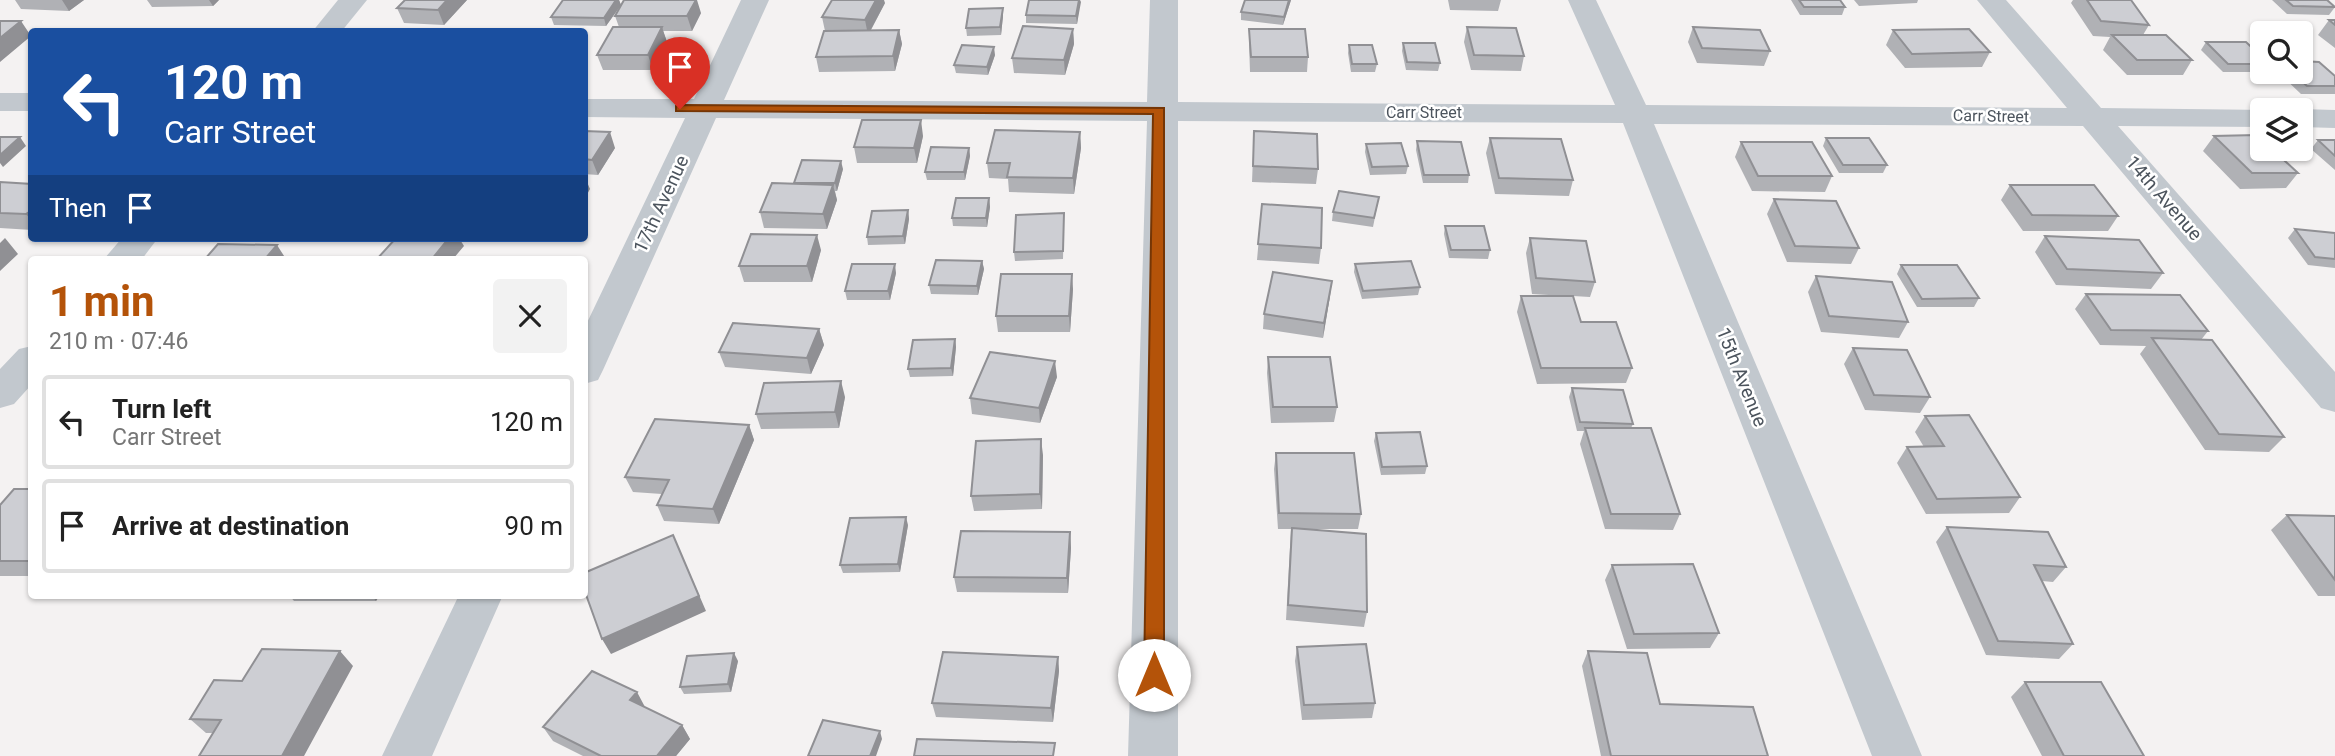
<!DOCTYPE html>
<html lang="en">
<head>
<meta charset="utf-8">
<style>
	body { margin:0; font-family:Roboto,sans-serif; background:#f2f2f2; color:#222; height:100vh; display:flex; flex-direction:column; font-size:26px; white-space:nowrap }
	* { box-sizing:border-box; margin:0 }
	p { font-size:23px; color:#767676 }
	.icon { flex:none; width:38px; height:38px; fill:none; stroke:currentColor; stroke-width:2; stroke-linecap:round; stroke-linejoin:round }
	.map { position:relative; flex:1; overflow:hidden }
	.panel { position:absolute; left:28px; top:256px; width:560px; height:343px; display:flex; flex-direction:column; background:#fff; border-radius:7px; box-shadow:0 2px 5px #0004 }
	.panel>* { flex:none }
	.guide { position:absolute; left:28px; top:28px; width:560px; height:214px; border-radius:7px; box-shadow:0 2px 5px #0004; background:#1a4fa0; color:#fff; overflow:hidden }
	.fabs { position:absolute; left:2250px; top:21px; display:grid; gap:14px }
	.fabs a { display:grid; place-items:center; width:63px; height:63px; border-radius:7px; background:#fff; box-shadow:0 2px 5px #0004; font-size:35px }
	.pin { position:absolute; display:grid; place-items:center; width:60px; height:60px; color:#fff; margin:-72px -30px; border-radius:50% 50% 50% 0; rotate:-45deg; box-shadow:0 0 7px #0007 }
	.pin .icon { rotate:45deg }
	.me { position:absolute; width:77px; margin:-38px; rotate:0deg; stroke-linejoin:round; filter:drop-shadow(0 0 5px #0008) }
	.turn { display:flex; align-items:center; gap:24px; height:147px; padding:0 21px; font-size:32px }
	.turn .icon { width:91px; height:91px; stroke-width:2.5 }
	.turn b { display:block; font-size:49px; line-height:60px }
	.then { display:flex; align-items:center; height:66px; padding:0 21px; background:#0003; gap:14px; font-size:26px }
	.round { display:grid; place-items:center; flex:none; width:74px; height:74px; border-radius:7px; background:#f2f2f2 }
	.summary { display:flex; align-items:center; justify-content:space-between; height:119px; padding:0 21px }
	h1 { font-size:42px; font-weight:700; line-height:52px; color:#b45309 }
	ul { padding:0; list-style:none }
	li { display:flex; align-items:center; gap:21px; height:94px; margin:0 14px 10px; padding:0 7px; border:4px solid #e0e0e0; border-radius:7px }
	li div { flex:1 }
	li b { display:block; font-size:26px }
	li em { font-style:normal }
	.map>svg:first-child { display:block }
</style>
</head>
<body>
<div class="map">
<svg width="2335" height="756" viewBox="0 0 2335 756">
	<rect width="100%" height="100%" fill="#f4f2f2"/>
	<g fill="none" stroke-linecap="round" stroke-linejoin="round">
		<path fill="#c2c8ce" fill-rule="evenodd" d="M338 0H367L341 32H312Z
			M741 0H769L724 100 1147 102 1150 0H1178V102L1615 105 1568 0H1596L1646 105 2067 108 1977 0H2006L2101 108 2269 110H2263V127L2118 126 2335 372V412L2321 408 2083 126 1654 124 1922 756H1872L1623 123 1178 121V756H1128L1147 121 716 118 603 370 598 380 584 384V329L685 118 584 117V99H694Z
			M0 93H32V111H0Z
			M2301 109 2335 110V128L2301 127V110H2295Z
			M122 238H158L142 259H104Z
			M32 346V384L14 404 0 408V369L19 349Z
			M459 595H503L432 756H382Z"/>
	</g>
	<path fill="#b0b1b5" d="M15 0H84L69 11 21 9Z
		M147 0H219L213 6 152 7Z
		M405 0H467L444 25 404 23 397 8Z
		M563 0H619L621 5 606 26 554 25 551 17Z
		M1029 0H1080L1077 24 1026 23V15Z
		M1245 0H1291L1283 25 1241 20V12Z
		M1448 0H1501L1498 11 1450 10Z
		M1791 0H1840L1845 7 1842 15H1800Z
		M1854 0H1918L1917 3 1859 6Z
		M2073 0H2131L2149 25 2143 35 2192 60 2183 75H2127L2103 50 2110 37 2093 36 2071 3Z
		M2272 0H2327L2335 7 2329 15 2287 14Z
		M885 3 871 30H899L902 44 895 71 819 72 816 57 825 31 822 17Z
		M701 13 692 31H663L667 42 653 70H603L597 55 619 27 615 16Z
		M1003 16 1001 35 967 36 966 28Z
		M2329 20H2335V48L2318 35Z
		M1467 27 1524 56 1521 71 1471 70 1464 42Z
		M1693 27 1770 51 1764 66 1697 63 1688 42Z
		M1073 29 1074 44 1065 75 1014 73 1012 58Z
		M1249 29 1308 57 1307 72H1250L1249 43Z
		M1893 30 1990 52 1982 67 1905 68 1886 45Z
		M2206 42 2263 58V72H2264H2223L2201 50Z
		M1403 43 1440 63 1438 71 1406 70 1402 51Z
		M1349 45 1377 64 1375 72H1351L1348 53Z
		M995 55 988 75 956 73 954 65Z
		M2278 72H2301L2335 76V94H2301Z
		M584 131 615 148 598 175 584 174Z
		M1254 131 1318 169 1316 184 1252 182Z
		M1080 132 1081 148 1074 194 1009 192 1008 179 989 178 987 163Z
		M923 136 917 163H857L854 147Z
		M2214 136 2298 173 2286 188 2240 189 2203 151Z
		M1490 138 1573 180 1569 196 1495 194 1486 153Z
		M1826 138 1887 165 1883 173H1839L1823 146Z
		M2318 140H2335V170L2311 149Z
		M1417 141 1469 175 1468 183H1423L1416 150Z
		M1741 142 1832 176 1825 192 1752 191 1735 157Z
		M1366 144 1408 166 1406 174 1370 175 1365 152Z
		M969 148 970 156 965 180H927L925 172Z
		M843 169 837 191H835L837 200 827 229 764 228 760 212 795 184 794 183Z
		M0 182 32 184V230L0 228Z
		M2010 185 2118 216 2108 231H2023L2001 200Z
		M1379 197 1373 227 1332 221 1333 212Z
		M989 198 990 207 987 227 953 226 952 218Z
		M1774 199 1859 248 1851 264 1787 262 1767 214Z
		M1262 204 1321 248 1319 264 1257 260Z
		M908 210 909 219 905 244 868 245 867 237Z
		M1064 213 1063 259 1015 261 1014 252Z
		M1445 226 1490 250 1488 259 1449 258 1444 234Z
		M2295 229 2335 233V268L2308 265 2288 238Z
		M2045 236 2163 273 2151 289 2056 285 2035 252Z
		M242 238H295L293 240Z
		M1530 238 1595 282 1590 297 1573 296 1581 322 1632 368 1626 383 1537 384 1517 312 1521 296H1565L1532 294 1526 253Z
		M821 250 812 282H744L739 266Z
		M982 261 984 269 978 295 931 294 929 285Z
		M1355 264 1420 287 1418 295 1362 299 1354 272Z
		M1901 265 1979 298 1974 307H1917L1897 274Z
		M896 273 890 300H847L845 291Z
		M1816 276 1908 322 1899 338 1821 332 1808 292Z
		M1073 289 1070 332H998L996 316Z
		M2086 294 2208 331 2201 340 2284 437 2269 452 2205 450 2140 354 2146 346 2100 345 2075 309Z
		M1330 296 1323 338 1263 329 1264 314Z
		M819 329 824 345 811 374 725 367 719 352Z
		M955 339 956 347 953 376 910 377 908 369Z
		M1853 348 1930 397 1920 413 1865 410 1844 364Z
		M1268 357 1337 407 1334 422 1271 423 1267 373Z
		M1057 377 1040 423 972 414 970 398Z
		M1572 388 1633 424 1631 428 1680 514 1673 530 1605 529 1580 444 1584 431H1577L1569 397Z
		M845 397 839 428 761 429 756 414Z
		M1925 416 2020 497 2009 513 1926 514 1897 463 1907 447H1924L1915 432Z
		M749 425 754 440 719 524 664 521 657 505 662 494 633 492 625 477Z
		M1376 433 1427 466 1425 474 1381 475 1374 441Z
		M1276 453 1361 514 1358 529H1299L1367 612 1364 627 1286 620 1291 529H1278L1274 469Z
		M1043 455 1042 509 974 511 971 496Z
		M32 489V576H0V505Z
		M2287 515 2335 516V596H2318L2271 530Z
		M908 525 900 572 843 573 840 565Z
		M1947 527 2066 567 2053 582 2042 581 2073 644 2059 659 1986 655 1936 542Z
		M1070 532 1071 548 1068 593 957 592 954 577Z
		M1612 565 1719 633 1710 648 1627 649 1605 580Z
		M289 595H380L376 601H294Z
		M1297 647 1375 703 1372 718 1302 720 1295 661Z
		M1588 651 1660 704 1768 756H1601L1582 666Z
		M1058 657 1059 671 1053 722 936 717 932 703Z
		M738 661 731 692 684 694 680 687Z
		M353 666 213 733H206L190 719 242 681Z
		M2025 682 2144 756H2042L2011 697Z
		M645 707 682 725 690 739 676 756H583L553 741 543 727Z"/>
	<path fill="#909094" d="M62 0H84L69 11Z
		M209 0H219L213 6Z
		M447 0H467L444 25 438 10Z
		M616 0H619L621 5 606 26 604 18Z
		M696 0H697L701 13 692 31 687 16Z
		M876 0H884L885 3 868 35 865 20Z
		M1079 0H1080L1081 2 1077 24 1076 16Z
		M1289 0H1291L1283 25 1284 17Z
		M1003 8V16L1001 35 1000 27Z
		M21 21 31 36 0 62V38Z
		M662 27 667 42 653 70 648 55Z
		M1073 29 1074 44 1065 75 1064 60Z
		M899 30 902 44 895 71 893 56Z
		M994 47 995 55 988 75 987 67Z
		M921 120 923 136 917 163 914 148Z
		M610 132 615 148 598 175 592 160Z
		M1080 132 1081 148 1074 194 1073 178Z
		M20 137 26 146 3 167 0 163V155Z
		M969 148 970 156 965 180 964 172Z
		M841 161 843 169 837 191 835 183Z
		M584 175 590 189 584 200Z
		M833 185 837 200 827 229 823 214Z
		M989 198 990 207 987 227 986 218Z
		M32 210V221L26 214Z
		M908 210 909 219 905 244 903 236Z
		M817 235 821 250 812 282 807 266Z
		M5 238 18 254 0 271V243Z
		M449 238H459L464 246 453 259H432Z
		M277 245 286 259H265Z
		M982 261 984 269 978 295 977 286Z
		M895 264 896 273 890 300 888 291Z
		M1072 274 1073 289 1070 332 1069 316Z
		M1332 281 1330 296 1323 338 1324 323Z
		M819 329 824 345 811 374 807 358Z
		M955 339 956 347 953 376 951 368Z
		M1055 361 1057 377 1040 423 1039 408Z
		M841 381 845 397 839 428 835 412Z
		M749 425 754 440 719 524 713 509Z
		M1041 439 1043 455 1042 509 1040 494Z
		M906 517 908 525 900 572 898 564Z
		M1070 532 1071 548 1068 593 1067 578Z
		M673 535 706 611 611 654 602 639Z
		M371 595H380L376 601Z
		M340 651 353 666 304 756H282Z
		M734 653 738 661 731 692 728 684Z
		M1058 657 1059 671 1053 722 1051 708Z
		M637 692 645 707 638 714 630 700Z
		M682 725 690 739 676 756H657Z
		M880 731 882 739 876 756H870Z"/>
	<path fill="#cdced3" stroke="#909094" stroke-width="2" d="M405 0H447L438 10 397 8Z
		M563 0H616L604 18 551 17Z
		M624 0H696L687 16H615Z
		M832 0H876L865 20 822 17Z
		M1029 0H1079L1076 16 1026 15Z
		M1245 0H1289L1284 17 1241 12Z
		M1799 0H1840L1845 7H1804Z
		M2087 0H2131L2149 25 2101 21Z
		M2286 0H2327L2335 7 2293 6Z
		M1003 8 1000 27 966 28 969 9Z
		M2329 20H2335V25Z
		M0 21H21L0 38Z
		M1023 26 1073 29 1064 60 1012 58Z
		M613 27H662L648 55H597Z
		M1467 27 1516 28 1524 56 1474 55Z
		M1693 27 1760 30 1770 51 1702 48Z
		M1249 29H1305L1308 57H1251Z
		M1969 29 1990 52 1912 54 1893 30Z
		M899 30 893 56 816 57 824 31Z
		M2112 35H2166L2192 60H2137Z
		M2206 42H2246L2263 58V64H2228Z
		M1403 43H1435L1440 63 1407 62Z
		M962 45 994 47 987 67 954 65Z
		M1349 45H1372L1377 64H1352Z
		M2301 61 2319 62 2335 76V86H2307L2292 72H2301Z
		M862 120H921L914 148 854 147Z
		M995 130 1080 132 1073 178 1007 177 1010 163H987Z
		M584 131 610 132 592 160 584 159Z
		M1254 131 1317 134 1318 169 1253 166Z
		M2257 135 2263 140V149H2272L2298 173H2252L2214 136Z
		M0 137H20L0 155Z
		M1490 138 1561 139 1573 180 1499 178Z
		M1826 138H1869L1887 165H1843Z
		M2318 140H2335V156Z
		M1417 141 1461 142 1469 175H1424Z
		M1741 142H1812L1832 176H1758Z
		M1401 143 1408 166 1372 167 1366 144Z
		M931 147 969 148 964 172H925Z
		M802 160 841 161 835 183H794Z
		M0 182 32 184V210L26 214 0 213Z
		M772 183 833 185 823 214 760 212Z
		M2010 185H2094L2118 216 2032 215Z
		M1339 191 1379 197 1374 218 1333 212Z
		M956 198H989L986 218H952Z
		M1774 199 1836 201 1859 248 1795 246Z
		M1262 204 1322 208 1321 248 1258 244Z
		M908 210 903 236 867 237 872 211Z
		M1064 213 1063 251 1014 252 1016 215Z
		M1445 226H1484L1490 250H1451Z
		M2295 229 2335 233V259L2315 257Z
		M751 234 817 235 807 266H739Z
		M2045 236 2139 240 2163 273 2067 269Z
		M396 238H449L432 259H377Z
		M1530 238 1586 241 1595 282 1536 278Z
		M218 244 277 245 265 259H205Z
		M936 260 982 261 977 286 929 285Z
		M1411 261 1420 287 1363 291 1355 264Z
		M852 264H895L888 291H845Z
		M1901 265H1957L1979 298 1922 299Z
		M1273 272 1332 281 1324 323 1264 314Z
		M1001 274H1072L1069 316H996Z
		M1816 276 1892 282 1908 322 1829 316Z
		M2086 294 2180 295 2208 331 2111 330Z
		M1521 296H1573L1581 322H1616L1632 368H1541Z
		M733 323 819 329 807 358 719 352Z
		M2152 338 2212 340 2284 437 2219 434Z
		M955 339 951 368 908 369 913 340Z
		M1853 348 1907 350 1930 397 1874 395Z
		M990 352 1055 361 1039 408 970 398Z
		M1268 357H1330L1337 407H1273Z
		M841 381 835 412 756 414 764 383Z
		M1572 388 1623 390 1633 424 1580 422Z
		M1969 415 2020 497 1937 499 1907 447 1944 446 1925 416Z
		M655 419 749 425 713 509 657 505 669 480 625 477Z
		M1585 428H1651L1680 514H1611Z
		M1420 432 1427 466 1382 467 1376 433Z
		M1041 439 1040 494 971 496 976 441Z
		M1276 453H1354L1361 514 1279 513Z
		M14 489H32V561H0V505Z
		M2287 515 2335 516V580Z
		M906 517 898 564 840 565 850 518Z
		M1947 527 2048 532 2066 567 2034 565 2073 644 1998 641Z
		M1292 528 1366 534 1367 612 1288 605Z
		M961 531 1070 532 1067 578 954 577Z
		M673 535 699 596 602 639 584 589V573Z
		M1693 564 1719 633 1634 634 1612 565Z
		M1366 644 1375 703 1304 705 1297 647Z
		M262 649 340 651 282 756H199L221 720 190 719 214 680 242 681Z
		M1588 651 1647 653 1660 704 1753 707 1768 756H1611Z
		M943 652 1058 657 1051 708 932 703Z
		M734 653 728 684 680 687 687 656Z
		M592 671 637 692 630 700 682 725 657 756H601L543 727Z
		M2025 682H2101L2144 756H2064Z
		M823 720 880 731 870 756H808Z
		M917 739 1055 743 1053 756H914Z"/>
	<path fill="#b45309" stroke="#753606" stroke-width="2" d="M680 105 1164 108V675L1161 681 1154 684 1147 681 1144 675 1153 114 676 111V106Z"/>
	<g text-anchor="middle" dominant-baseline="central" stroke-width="5" stroke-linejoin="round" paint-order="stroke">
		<g font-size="16" fill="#4c545d" stroke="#fff">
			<text x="1424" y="112">Carr Street</text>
			<text transform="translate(1991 116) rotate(1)">Carr Street</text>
		</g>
		<g font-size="19" fill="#4c545d" stroke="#fff">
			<text transform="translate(2164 198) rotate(49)">14th Avenue</text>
			<text transform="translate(661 204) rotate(-65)">17th Avenue</text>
			<text transform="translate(1742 377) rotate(68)">15th Avenue</text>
		</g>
	</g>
</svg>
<div class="fabs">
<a><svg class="icon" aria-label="search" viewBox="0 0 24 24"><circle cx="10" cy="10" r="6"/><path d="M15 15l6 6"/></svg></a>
<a><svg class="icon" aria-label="layers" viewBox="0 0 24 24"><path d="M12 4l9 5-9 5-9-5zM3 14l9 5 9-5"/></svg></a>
</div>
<div class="pin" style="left:680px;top:109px;background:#d93025"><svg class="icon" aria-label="arrive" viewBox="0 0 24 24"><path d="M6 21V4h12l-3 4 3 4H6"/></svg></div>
<svg class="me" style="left:1154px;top:675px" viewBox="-20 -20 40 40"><circle r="19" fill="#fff"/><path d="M0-13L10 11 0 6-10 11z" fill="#b45309"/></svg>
<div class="guide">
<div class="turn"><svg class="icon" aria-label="left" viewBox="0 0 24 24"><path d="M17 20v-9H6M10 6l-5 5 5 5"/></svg><div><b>120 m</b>Carr Street</div></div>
<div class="then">Then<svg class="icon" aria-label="arrive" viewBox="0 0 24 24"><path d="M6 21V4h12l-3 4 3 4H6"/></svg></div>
</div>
<section class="panel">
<div class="summary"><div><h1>1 min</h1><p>210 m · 07:46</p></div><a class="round"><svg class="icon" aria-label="close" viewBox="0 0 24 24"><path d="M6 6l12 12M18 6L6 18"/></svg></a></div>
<ul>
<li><svg class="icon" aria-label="left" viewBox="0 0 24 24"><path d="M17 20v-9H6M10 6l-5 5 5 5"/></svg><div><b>Turn left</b><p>Carr Street</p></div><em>120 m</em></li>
<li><svg class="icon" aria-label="arrive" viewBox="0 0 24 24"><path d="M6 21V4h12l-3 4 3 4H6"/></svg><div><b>Arrive at destination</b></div><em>90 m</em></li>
</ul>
</section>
</div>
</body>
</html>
